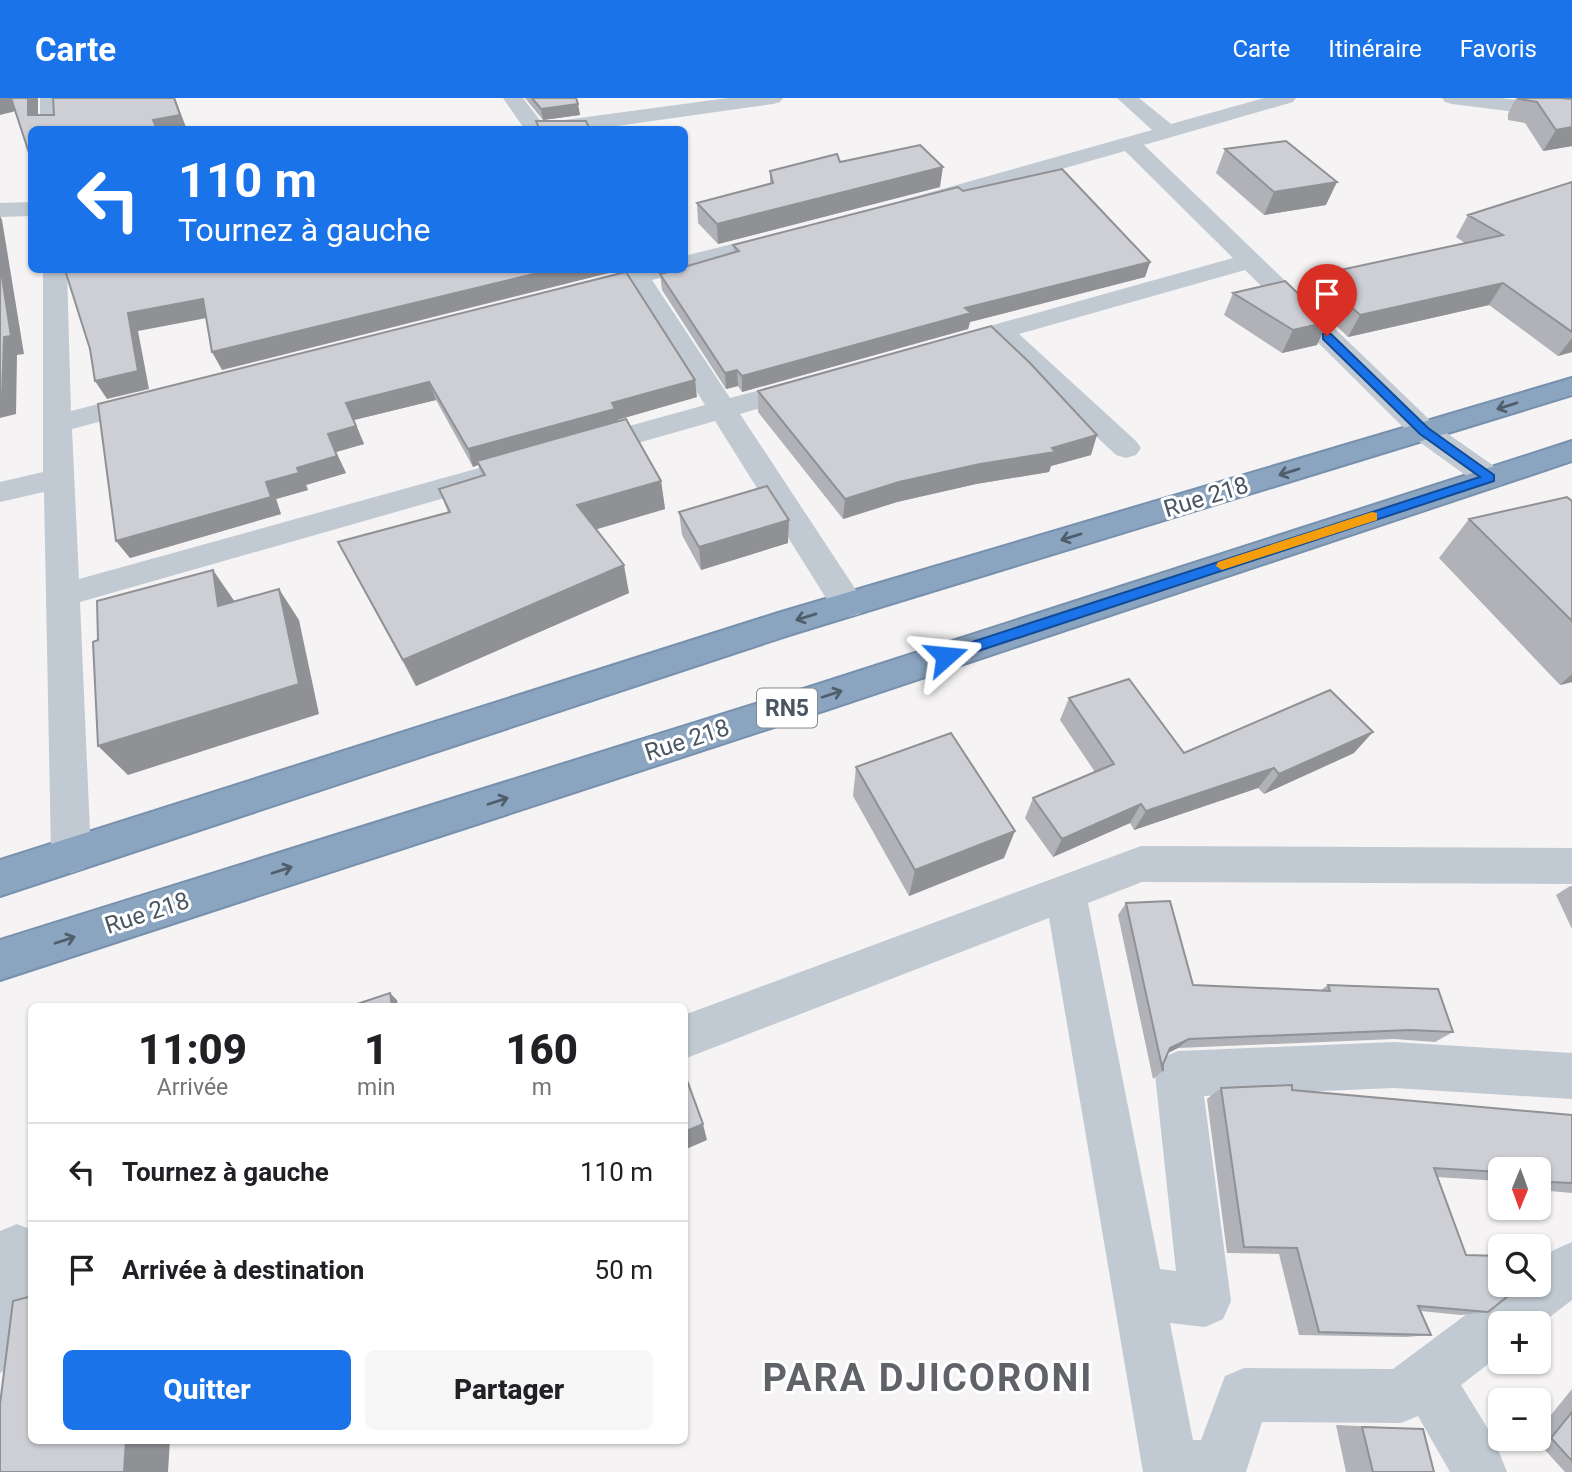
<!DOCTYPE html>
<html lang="fr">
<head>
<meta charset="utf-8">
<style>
	body { margin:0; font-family:Roboto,sans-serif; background:#f6f6f6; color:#202124; height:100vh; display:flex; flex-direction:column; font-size:26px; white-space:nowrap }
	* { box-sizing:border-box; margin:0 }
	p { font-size:23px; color:#757577 }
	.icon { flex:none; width:38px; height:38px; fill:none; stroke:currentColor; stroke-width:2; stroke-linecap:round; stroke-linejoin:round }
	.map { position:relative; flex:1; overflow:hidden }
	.sheet { position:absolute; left:28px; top:905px; width:660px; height:441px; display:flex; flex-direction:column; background:#fff; border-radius:10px; box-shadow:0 2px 5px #0004 }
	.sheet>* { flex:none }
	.banner { position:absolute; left:28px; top:28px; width:660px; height:147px; border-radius:10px; box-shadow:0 2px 5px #0004; background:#1a73e8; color:#fff; overflow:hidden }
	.needle { width:46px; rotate:181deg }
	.tools { position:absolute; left:1488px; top:1059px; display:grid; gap:14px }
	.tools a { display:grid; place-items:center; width:63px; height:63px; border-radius:10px; background:#fff; box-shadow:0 2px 5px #0004; font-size:35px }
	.pin { position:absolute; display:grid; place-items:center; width:60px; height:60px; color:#fff; margin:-72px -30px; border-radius:50% 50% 50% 0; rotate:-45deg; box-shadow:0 0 7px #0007 }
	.pin .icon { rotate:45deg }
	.me { position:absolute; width:77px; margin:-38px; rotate:72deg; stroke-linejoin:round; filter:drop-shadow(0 0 5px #0008) }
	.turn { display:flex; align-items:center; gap:24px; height:147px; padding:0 35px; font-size:32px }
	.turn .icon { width:91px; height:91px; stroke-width:2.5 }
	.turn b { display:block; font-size:49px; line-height:60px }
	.eta { display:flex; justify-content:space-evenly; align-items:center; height:119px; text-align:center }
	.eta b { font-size:42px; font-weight:800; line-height:49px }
	.cta { display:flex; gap:14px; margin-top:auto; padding:14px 35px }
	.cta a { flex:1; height:80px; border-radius:10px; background:#1a73e8; color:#fff; font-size:28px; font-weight:800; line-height:80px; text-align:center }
	.cta a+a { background:#f6f6f6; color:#202124 }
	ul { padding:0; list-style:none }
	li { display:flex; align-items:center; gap:21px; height:98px; padding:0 35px; border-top:2px solid #e0e0e0 }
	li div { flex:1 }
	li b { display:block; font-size:26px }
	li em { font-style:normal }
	header { display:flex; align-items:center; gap:42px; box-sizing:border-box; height:98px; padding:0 35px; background:#1a73e8; color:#fff }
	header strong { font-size:33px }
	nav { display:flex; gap:38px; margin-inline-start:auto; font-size:24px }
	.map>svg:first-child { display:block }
</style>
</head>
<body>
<header>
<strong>Carte</strong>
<nav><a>Carte</a><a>Itinéraire</a><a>Favoris</a></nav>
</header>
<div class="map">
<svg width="1572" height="1374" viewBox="0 0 1572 1374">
	<rect width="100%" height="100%" fill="#f5f3f3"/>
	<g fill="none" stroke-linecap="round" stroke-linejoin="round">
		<defs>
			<path id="highway" d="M1572 280V297L789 537 0 798V762L778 515Z
				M1572 343V363L829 611 0 882V842L816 587Z"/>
		</defs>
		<use href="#highway" stroke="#7690ad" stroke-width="4"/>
		<path fill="#c1cad2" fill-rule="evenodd" d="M40 0H60L62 32H40Z
			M503 0H523L542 25 728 0H783L780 4 773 6 588 32H525Z
			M1117 0H1139L1171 26 1264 0H1296L1293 4 1144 47 1434 326 1501 373 1505 380 1501 387 1490 390 1479 387 1414 340 1245 172 1019 236 1136 343 1141 350 1136 357 1126 360 1116 357 995 243 945 257 936 255 932 249 936 243 1233 160 1125 53 911 114 903 112 899 107 903 102 1152 32Z
			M1442 0H1501L1572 9V21L1452 6 1445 4Z
			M32 104V118L0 119V105Z
			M785 133 793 135 797 140 793 145 684 173 676 172H684V158Z
			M43 172H67L71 313 149 293 159 296 163 302 159 308 72 331 79 481 490 367 501 370 505 377 501 384 80 504 91 757 85 770 71 775 57 770 51 757 44 394 0 404V384L43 374Z
			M621 172H675L672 177 652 182 730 300 810 279 820 281 824 287 820 293 740 316 860 498 865 507 860 516 848 519 836 516 715 323 585 360 575 357 570 350 575 343 705 307 630 187 580 200 571 197 567 192 571 187 622 174Z
			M1141 748 1572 750V786L1142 784 1088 805 1160 1171 1176 1173 1155 976 1162 960 1178 953 1394 944 1572 955V1001L1394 990 1204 998 1231 1203 1223 1221 1205 1229 1170 1225 1193 1342H1201L1225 1278 1244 1270 1393 1271 1507 1186H1538V1163L1554 1152 1572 1144V1202L1538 1228V1225H1500V1257L1461 1287 1493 1339 1507 1374H1450L1418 1318 1401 1325 1262 1324 1246 1374H1143L1049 820 684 961V917Z
			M17 1126 32 1132C32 1177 37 1224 19 1267L0 1275V1133Z"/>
		<use href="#highway" fill="#8ba5c1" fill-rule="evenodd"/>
	</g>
	<path fill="#b0b2b7" d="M525 0H576L580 17 543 22Z
		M1516 0H1572V48L1543 53 1525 25 1508 22V16Z
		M1225 51 1326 107 1264 117 1216 75Z
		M840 64 940 89 718 146 698 125 697 105 770 86V73Z
		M1572 84V254L1558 258 1489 207 1348 239 1306 199 1317 177 1465 145 1456 139 1468 117Z
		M963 93 1150 164 1145 179 970 224 968 231 742 294 738 288 726 291 662 192 660 176 734 154 733 147Z
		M626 174 697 299 617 322 661 383 665 411 596 431 629 495 416 588 352 471 448 414 439 391 482 378 478 367 473 369 436 302 354 322 364 346 336 354 346 375 306 387 308 392 276 401 281 416 130 460 116 443Z
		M1233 195 1317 247 1282 255 1224 217Z
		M758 293 1091 357 1051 368 1049 374 976 386 897 404 843 421 758 314Z
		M1572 403V584L1560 587 1439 460 1469 421Z
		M679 414 788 445 701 472 682 437Z
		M1069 600 1184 655H1354L1264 696 1258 690 1134 732 1130 725 1053 759 1025 720 1033 700 1095 674 1060 622Z
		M856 669 1004 760 909 798 853 698Z
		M1570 788H1572V831L1556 797Z
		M1126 805 1193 887 1321 892 1328 887 1453 934 1435 944 1394 941 1178 950 1167 955 1163 966V973L1153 981 1118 817Z
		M1221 990 1292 992 1572 1017V1095L1538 1092V1071H1500V1083L1437 1079 1488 1214 1461 1217 1421 1213 1431 1237 1406 1239 1299 1237 1279 1156 1227 1155 1207 1001Z
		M1572 1291V1374H1565L1534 1340H1538V1333Z
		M1336 1327 1423 1331 1434 1374H1346Z"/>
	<path fill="#909195" d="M0 0H13L20 12 0 17Z
		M28 0H38V32L28 17Z
		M174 0H175L187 32H157L153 22Z
		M578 6 580 17 543 22 541 11Z
		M1572 29V48L1543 53 1556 32Z
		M943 69 940 89 718 146 717 126Z
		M1337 84 1326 107 1264 117 1274 94Z
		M0 118 2 122 24 256 17 257 16 316 0 320Z
		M1150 164 1145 179 970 224 968 231 742 294V278L965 210Z
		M550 172H617V173L222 272 212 254Z
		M1503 185 1489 207 1348 239 1360 217Z
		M203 201 212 219 138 233 149 291 107 301 95 283 128 215Z
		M1328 224 1317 247 1282 255 1293 232Z
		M1572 240V254L1558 258Z
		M737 272 738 288 726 291 725 275Z
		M695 282 697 299 617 322 618 328 477 363 478 367 473 369 468 351 612 305Z
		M429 284 436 302 354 322 364 346 336 354 346 375 306 387 308 392 276 401 281 416 130 460 116 443 266 384 297 370 328 336 346 305Z
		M1097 337 1091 357 1051 368 1049 374 976 386 897 404 843 421 845 401 899 384 1052 350Z
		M661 383 665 411 584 435 577 407Z
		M789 422 788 445 701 472 699 449Z
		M624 467 629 495 416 588 403 562Z
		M213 472 235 504 218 508Z
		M279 491 299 522 319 616 128 677 98 648Z
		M1572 576V584L1560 587Z
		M1373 634 1354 655 1264 696 1279 676Z
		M1274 670 1258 690 1134 732 1146 713Z
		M1141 706 1130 725 1053 759 1062 741Z
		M1015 733 1004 760 909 798 915 772Z
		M390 895 397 902 398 908H392Z
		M1189 941 1178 950 1160 959 1170 950Z
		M703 1026 707 1042 684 1052V1034Z
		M126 1342H170L168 1374H124Z"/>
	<path fill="#cdcfd5" stroke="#909195" stroke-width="2" d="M11 0H28V17H54L53 0H174L180 17 153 22 157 32H32V64Z
		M532 0H576L578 6 541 11Z
		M1519 0H1561L1572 1V29L1556 32 1537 4 1519 1Z
		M536 23H586L590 32H540Z
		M1286 43 1337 84 1274 94 1225 51Z
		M920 47 943 69 717 126 697 105 773 85 770 73 837 56 840 64Z
		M1062 71 1150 164 965 210 971 215 742 278 737 272 725 275 660 176 676 172H684V169L739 153 733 147 958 89 963 93Z
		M1572 84V234L1503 185 1360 217 1317 177 1503 137 1468 117Z
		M0 166 11 238 4 239 2 298 0 299Z
		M65 172H550L212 254 203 201 128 215 138 273 95 283 90 251Z
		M626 174 695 282 612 305 615 311 468 351 429 284 346 305 356 328 328 336 337 358 297 370 299 375 266 384 271 399 116 443 98 306Z
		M1285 183 1328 224 1293 232 1233 195Z
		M991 228 1030 265 1097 337 1052 350 1055 354 980 366 899 384 845 401 758 293Z
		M626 321 661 383 577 407 624 467 403 562 338 444 450 414 439 391 485 377 477 363Z
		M767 388 789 422 699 449 679 414Z
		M1567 399 1572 403V523L1469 421Z
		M213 472 218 508 279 491 299 586 98 648 93 544 98 542 97 503Z
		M1129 581 1184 655 1330 592 1373 634 1279 676 1274 670 1146 713 1141 706 1062 741 1033 700 1114 666 1069 600Z
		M951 635 1015 733 915 772 856 669Z
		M1170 803 1193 887 1330 893 1328 887 1438 891 1453 934 1410 932 1189 941 1170 950 1163 966V973L1126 805Z
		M390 895 392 908H351Z
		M684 974 703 1026 684 1034Z
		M1292 987V992L1572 1017V1085L1550 1084 1547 1076H1538V1071H1500V1074L1434 1070 1466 1157 1500 1158V1186H1509L1512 1195 1488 1214 1418 1208 1431 1237 1319 1234 1297 1150 1244 1149 1221 990Z
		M32 1198V1342H126L124 1374H0V1306L13 1203Z
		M1572 1314V1363L1551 1340Z
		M1362 1329 1423 1331 1434 1374H1373Z"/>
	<defs><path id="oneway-shaft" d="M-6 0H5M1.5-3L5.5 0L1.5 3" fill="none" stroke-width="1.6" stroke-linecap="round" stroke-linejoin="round" transform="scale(1.75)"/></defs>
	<g stroke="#505e6b">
		<use href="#oneway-shaft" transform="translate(1507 308) rotate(163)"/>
		<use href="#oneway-shaft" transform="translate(1289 374) rotate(163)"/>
		<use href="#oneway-shaft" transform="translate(1071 439) rotate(163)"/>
		<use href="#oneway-shaft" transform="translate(806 519) rotate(163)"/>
		<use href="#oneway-shaft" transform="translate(832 596) rotate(-18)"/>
		<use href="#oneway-shaft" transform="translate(498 703) rotate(-18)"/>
		<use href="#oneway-shaft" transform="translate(282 772) rotate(-18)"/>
		<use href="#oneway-shaft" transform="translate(65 842) rotate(-18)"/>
	</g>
	<path fill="#1a73e8" stroke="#114b97" stroke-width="2" d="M1323 236H1331L1428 330 1494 377V383L951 562H941L938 558 941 554 1480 379 1420 336 1323 241Z"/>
	<path fill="#f59e0b" d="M1372 414 1377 415V422L1222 472 1216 468 1218 464Z"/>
	<g text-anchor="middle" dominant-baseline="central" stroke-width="6" stroke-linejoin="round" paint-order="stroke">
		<rect fill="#fff" stroke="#808990" stroke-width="2" x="757" y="590.5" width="60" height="39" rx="5"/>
		<g font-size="23" font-weight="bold" fill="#4a5661">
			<text x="787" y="610">RN5</text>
		</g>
		<g font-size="24" fill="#4a5661" stroke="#fff">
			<text transform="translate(1206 399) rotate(-17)">Rue 218</text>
			<text transform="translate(687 642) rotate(-18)">Rue 218</text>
			<text transform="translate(147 815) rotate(-18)">Rue 218</text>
		</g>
		<g font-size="38" font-weight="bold" letter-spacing="2" fill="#5f6368" stroke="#fff">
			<text x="928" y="1280">PARA DJICORONI</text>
		</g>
	</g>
</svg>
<div class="tools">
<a><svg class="needle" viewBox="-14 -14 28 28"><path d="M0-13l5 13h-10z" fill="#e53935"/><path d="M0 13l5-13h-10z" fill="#757577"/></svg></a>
<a><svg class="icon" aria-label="search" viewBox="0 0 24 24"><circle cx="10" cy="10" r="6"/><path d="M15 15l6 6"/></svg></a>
<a>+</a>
<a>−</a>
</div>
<div class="pin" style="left:1327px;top:238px;background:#d93025"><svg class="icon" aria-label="arrive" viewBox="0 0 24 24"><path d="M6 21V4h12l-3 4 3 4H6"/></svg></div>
<svg class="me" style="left:946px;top:558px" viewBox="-20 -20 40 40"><path d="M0-17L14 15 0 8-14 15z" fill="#1a73e8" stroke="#fff" stroke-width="4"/></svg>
<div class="banner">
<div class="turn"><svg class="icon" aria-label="left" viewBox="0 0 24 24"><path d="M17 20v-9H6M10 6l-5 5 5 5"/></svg><div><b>110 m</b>Tournez à gauche</div></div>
</div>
<section class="sheet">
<div class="eta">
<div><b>11:09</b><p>Arrivée</p></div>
<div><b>1</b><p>min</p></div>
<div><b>160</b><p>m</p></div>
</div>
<ul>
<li><svg class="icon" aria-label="left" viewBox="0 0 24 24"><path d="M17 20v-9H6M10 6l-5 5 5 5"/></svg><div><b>Tournez à gauche</b></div><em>110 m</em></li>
<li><svg class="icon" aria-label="arrive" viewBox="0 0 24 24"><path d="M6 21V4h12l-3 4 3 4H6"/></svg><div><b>Arrivée à destination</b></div><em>50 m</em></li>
</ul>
<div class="cta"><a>Quitter</a><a>Partager</a></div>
</section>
</div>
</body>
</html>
